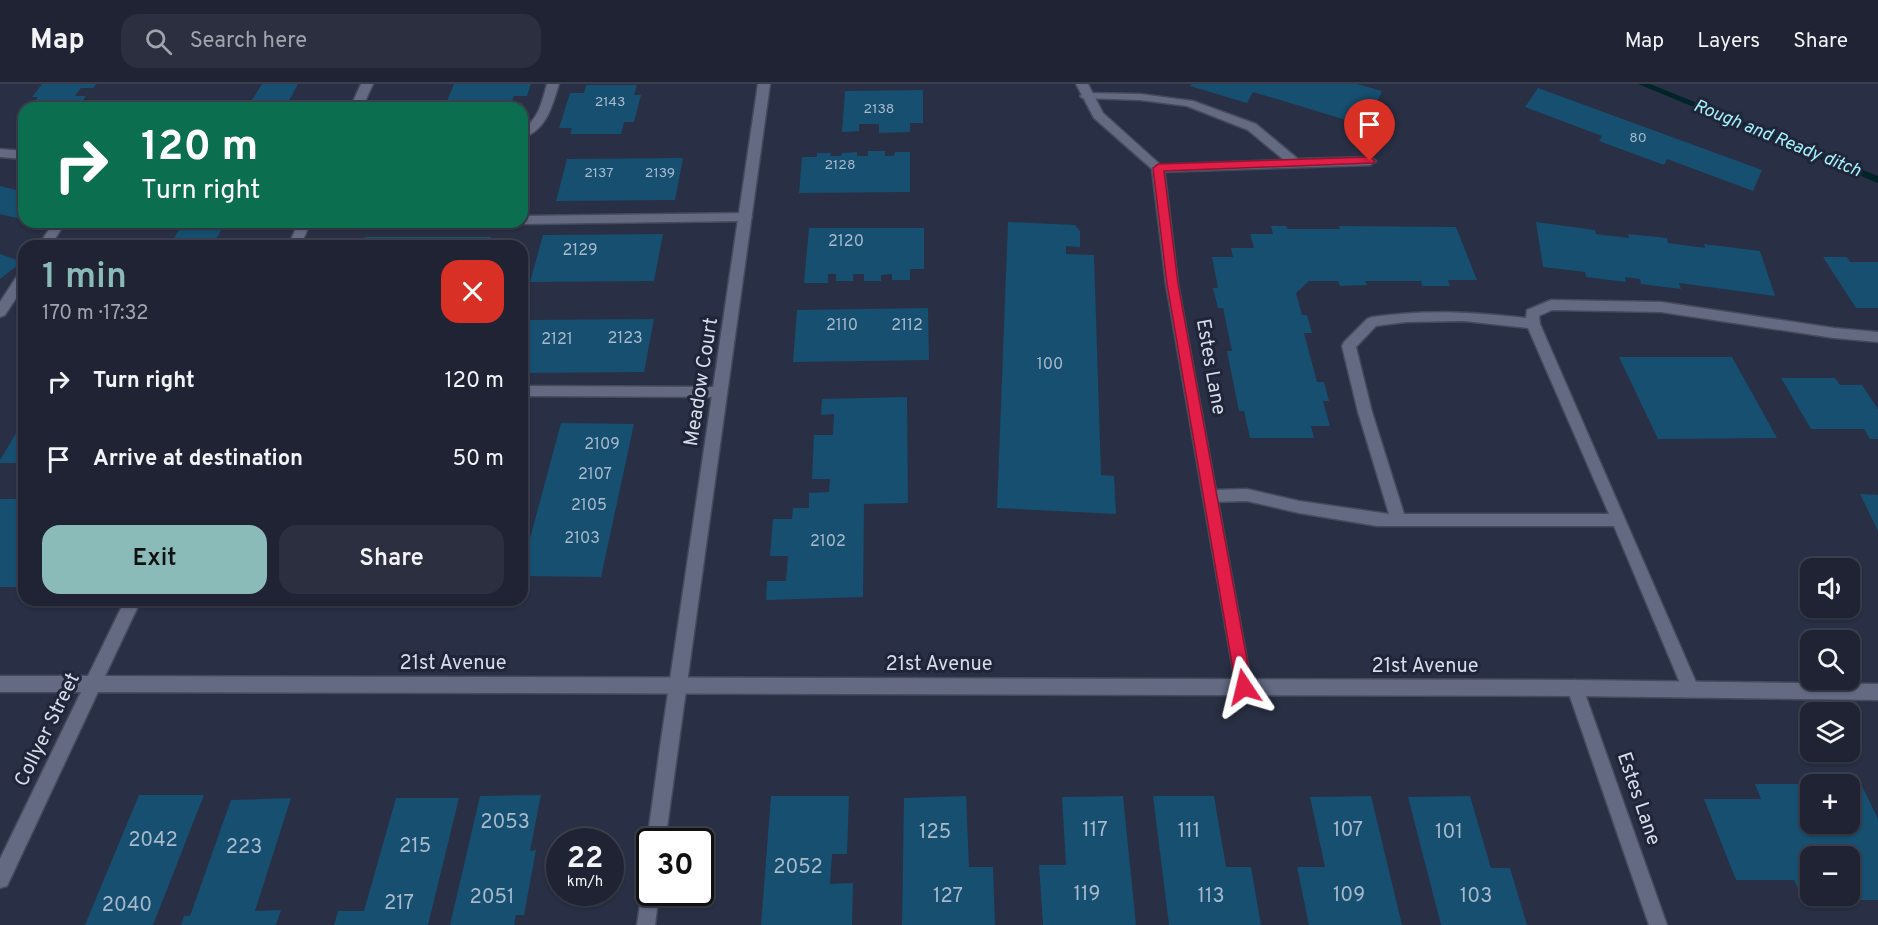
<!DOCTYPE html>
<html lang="en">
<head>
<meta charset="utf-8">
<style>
	body { margin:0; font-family:Overpass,sans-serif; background:#2c2f3f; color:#f1f3f6; height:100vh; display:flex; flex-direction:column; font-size:22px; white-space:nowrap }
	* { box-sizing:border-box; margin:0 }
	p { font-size:20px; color:#a1a4ac }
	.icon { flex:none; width:33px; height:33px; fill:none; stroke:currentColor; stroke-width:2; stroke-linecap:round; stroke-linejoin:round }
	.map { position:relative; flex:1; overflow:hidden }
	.panel { position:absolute; left:18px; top:156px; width:510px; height:366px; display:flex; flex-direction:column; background:#1f2333; border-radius:18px; box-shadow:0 2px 4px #0004,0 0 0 2px #3c404e }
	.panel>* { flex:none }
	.banner { position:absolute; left:18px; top:18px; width:510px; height:126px; border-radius:18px; box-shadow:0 2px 4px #0004,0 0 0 2px #3c404e; background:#0b6e4f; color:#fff; overflow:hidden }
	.controls { position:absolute; left:1800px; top:474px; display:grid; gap:12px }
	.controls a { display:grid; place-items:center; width:60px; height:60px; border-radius:12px; background:#1f2333; box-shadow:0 2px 4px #0004,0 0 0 2px #3c404e; font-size:30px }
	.speed { position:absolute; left:546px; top:744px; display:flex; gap:12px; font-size:30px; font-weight:700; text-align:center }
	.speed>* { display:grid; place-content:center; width:78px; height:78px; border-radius:50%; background:#1f2333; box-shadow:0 2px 4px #0004,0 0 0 2px #3c404e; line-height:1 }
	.speed small { font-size:15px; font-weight:400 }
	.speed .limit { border:3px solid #111; border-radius:9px; background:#fff; color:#111 }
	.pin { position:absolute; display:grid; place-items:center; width:51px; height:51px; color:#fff; margin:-62px -26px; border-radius:50% 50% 50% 0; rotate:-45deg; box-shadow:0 0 6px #0007 }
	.pin .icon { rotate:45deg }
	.me { position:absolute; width:66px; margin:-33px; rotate:350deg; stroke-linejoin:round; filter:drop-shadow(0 0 4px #0008) }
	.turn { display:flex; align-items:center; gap:21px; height:126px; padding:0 24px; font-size:27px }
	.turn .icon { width:78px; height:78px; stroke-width:2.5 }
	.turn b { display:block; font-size:42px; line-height:51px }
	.round { display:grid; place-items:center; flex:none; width:63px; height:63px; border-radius:18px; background:#2c2f3f }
	.summary { display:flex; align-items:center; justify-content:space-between; height:102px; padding:0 24px }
	h1 { font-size:36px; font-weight:600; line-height:45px; color:#8bbbb9 }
	.action { display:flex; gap:12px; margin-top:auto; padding:12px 24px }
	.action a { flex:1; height:69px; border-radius:18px; background:#8bbbb9; color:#111; font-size:24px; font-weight:600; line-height:69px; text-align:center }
	.action a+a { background:#2c2f3f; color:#f1f3f6 }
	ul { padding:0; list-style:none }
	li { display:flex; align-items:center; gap:18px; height:78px; padding:0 24px }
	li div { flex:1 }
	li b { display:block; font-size:22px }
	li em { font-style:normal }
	header { display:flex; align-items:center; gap:36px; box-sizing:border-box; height:84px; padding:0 30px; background:#1f2333; border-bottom:2px solid #3c404e }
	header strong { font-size:28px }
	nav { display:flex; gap:33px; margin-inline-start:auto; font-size:21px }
	.search { width:420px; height:54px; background:#2c2f3f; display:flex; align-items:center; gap:15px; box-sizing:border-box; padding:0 21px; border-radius:18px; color:#a1a4ac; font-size:22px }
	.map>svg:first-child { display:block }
</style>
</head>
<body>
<header>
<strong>Map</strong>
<div class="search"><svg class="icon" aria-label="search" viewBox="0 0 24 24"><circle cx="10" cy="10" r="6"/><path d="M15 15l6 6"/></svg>Search here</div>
<nav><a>Map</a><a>Layers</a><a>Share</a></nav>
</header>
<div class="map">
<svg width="1878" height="841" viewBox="0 0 1878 841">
	<rect width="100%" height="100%" fill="#292f44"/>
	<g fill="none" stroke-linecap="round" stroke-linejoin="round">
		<path fill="#012429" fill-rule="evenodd" d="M1638 0H1650L1878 92V99Z"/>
	</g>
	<path fill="#164f70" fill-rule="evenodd" d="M42 0H96L93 4H81L75 12H86L78 24H30L38 13H32Z
		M262 0H298L285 24H247Z
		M454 0H531L527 12H514L509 24H444Z
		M1192 0H1357L1382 7 1366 42 1253 8 1247 19 1190 2Z
		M586 1H637L634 11H641L634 38H624L621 50H570L572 44H559L570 9H584Z
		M1538 4 1762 86 1753 107 1667 75 1664 81 1599 57 1602 52 1525 23Z
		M923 6V39H910V48L879 49V40H859V47L842 48 845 7Z
		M868 67H885V72H894L895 68H910V108L799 109 802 73H817V69H831L830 72H841L842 69 857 68V72H868Z
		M683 74 675 116 556 117 567 75Z
		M0 102 24 108V136L0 130Z
		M184 138H226L212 162H169Z
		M1008 138 1075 141 1080 147V163L1066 162V170L1094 171 1101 391 1114 392 1116 430 997 424Z
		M1536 138 1595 146 1596 150 1629 154 1628 150 1667 154 1668 159 1705 164 1704 160 1760 167 1775 212 1679 199 1681 205 1641 200 1640 195 1625 193 1626 198 1586 193 1585 188 1543 183Z
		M1271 142H1286L1287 145H1340L1339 142 1456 143 1477 196H1448L1450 202H1422L1421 197H1365L1367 201 1340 202 1338 197H1309L1296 209 1302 231H1307L1312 249H1304L1317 298H1324L1329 317H1323L1330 342H1311L1314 354H1250L1244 327H1239L1227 267H1232L1223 224H1218L1213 204H1218L1212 173H1233L1231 164H1254L1250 150H1273Z
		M809 144H924V185H910V196H892V190L881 191V197H864V190H853V197H836V190H828V199H804Z
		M663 150 654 197 530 198 543 151Z
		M365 153H491L488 162H361Z
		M0 170 22 178 0 195Z
		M1823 173H1847L1850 178H1878V224H1856Z
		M928 224 929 276 793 278 797 226Z
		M654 235 644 288 522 289V236Z
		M1619 273H1732L1777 354 1658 355Z
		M1781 294H1835L1840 301H1862L1878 325V355H1870L1864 345H1811Z
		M907 313 908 419 864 420 863 513 766 516 767 497H786L788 472H770L773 435H792L793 424H809V409L829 408 830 395H812L814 351H833L834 330 821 331 822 315Z
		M24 336V379H0V376Z
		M561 339 634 340 601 493 522 492V484Z
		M1860 410 1878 411V447Z
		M0 415H24V503H0Z
		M1755 700H1810V740H1850V700H1861L1878 735V816H1803L1794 796H1736L1704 715H1761ZM1810 772H1850V812H1810Z
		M139 711H204L153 841H85Z
		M541 711 530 767 536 766 524 831H516L514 841H450L480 712Z
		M771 712H849L847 770H832L830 800 853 799 852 841H761Z
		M966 712 969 783H993L995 841H902L904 714Z
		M1123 712 1136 841H1043L1039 781H1066L1062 713Z
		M1153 712H1214L1226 783H1251L1261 841H1169Z
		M1371 712 1402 841H1309L1297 783H1325L1310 713Z
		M1470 712 1491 784H1510L1527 841H1441L1408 713Z
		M291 714 255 827 281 826 276 841H181L184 832H190L231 716Z
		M396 714H459L428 841H334L338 827H364Z"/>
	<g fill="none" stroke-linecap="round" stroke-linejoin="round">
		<defs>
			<path id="service" d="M547 0H559C552 22 547 46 522 54V45C539 36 542 17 547 0Z
				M1086 9 1140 10 1193 17 1256 40 1298 75 1370 73 1376 77 1370 81 1158 88 1152 84 1154 81 1284 76 1248 46 1187 22 1140 16 1082 14 1080 12Z
				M0 65 24 67V75L0 73Z
				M746 129 752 133 746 137 522 140 517 138H522V132Z
				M54 138H66L50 162H38Z
				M298 138H338C331 145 305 145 298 138Z
				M24 187V202L5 231 0 233V218L19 189Z
				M1551 216 1661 218 1834 244 1878 248V258L1834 254 1661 228 1552 226 1539 232 1540 240 1699 605 1697 611 1691 613 1685 611 1614 442H1377L1299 429 1247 417 1210 418 1205 416 1203 412 1205 408 1210 406 1247 405 1299 417 1389 430 1358 328 1342 262 1344 258 1367 235 1372 233C1426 225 1472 228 1526 234L1527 226ZM1464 237 1528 244 1609 430H1404L1372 328 1356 263 1376 242 1406 238Z
				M522 302 720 303 727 308 720 313 522 312Z"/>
			<path id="minor" d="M758 0H770L665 758H650V764L647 758 660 663Z
				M1076 0H1088L1103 29 1164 84 1178 200 1252 603 1250 609 1244 611 1238 609 1236 603 1166 200 1152 85 1094 34Z
				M1575 596 1581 598 1583 604 1667 841H1649L1567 604 1569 598Z
				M650 799V808H659L655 841H637L643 801Z"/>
			<path id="tertiary" d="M361 0H373L362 24H350Z
				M299 138H311L300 162H288Z
				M125 516H141L105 592 1575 596 1878 600V616L1575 612 98 608 7 802 0 804V775L81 608H0V592H88Z"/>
		</defs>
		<use href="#service" stroke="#454a5c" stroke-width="3"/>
		<use href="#minor" stroke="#454a5c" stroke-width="3"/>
		<use href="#tertiary" stroke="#454a5c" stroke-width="3"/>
		<use href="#service" fill="#636a82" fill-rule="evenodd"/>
		<use href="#minor" fill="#636a82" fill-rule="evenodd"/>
		<use href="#tertiary" fill="#636a82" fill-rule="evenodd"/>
	</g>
	<path fill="#e11d48" stroke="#92132f" stroke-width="1.5" d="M1370 73 1375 77 1373 79 1164 87 1178 200 1252 603 1249 608 1244 610 1239 608 1236 603 1167 200 1153 84 1158 80Z"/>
	<g text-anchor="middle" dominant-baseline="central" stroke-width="6" stroke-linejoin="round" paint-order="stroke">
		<g font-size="14" fill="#a7b9cb">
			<text x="610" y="18">2143</text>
			<text x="879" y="25">2138</text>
			<text x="1638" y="54">80</text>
			<text x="840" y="81">2128</text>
			<text x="599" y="89">2137</text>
			<text x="660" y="89">2139</text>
		</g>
		<g font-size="16" fill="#a7b9cb">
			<text x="846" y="158">2120</text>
			<text x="580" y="167">2129</text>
			<text x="842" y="242">2110</text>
			<text x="907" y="242">2112</text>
			<text x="625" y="255">2123</text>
			<text x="557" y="256">2121</text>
			<text x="1050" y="281">100</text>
			<text x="602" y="361">2109</text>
			<text x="595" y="391">2107</text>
			<text x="589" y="422">2105</text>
			<text x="582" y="455">2103</text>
			<text x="828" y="458">2102</text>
		</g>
		<g font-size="18" font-style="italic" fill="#a4f2fe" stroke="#202539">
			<text transform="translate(1777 55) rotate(22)">Rough and Ready ditch</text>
		</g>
		<g font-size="20" fill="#d7dce9" stroke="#202539">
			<text transform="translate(1210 283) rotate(80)">Estes Lane</text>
			<text transform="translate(702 298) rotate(-81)">Meadow Court</text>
			<text x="453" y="580">21st Avenue</text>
			<text x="939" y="581">21st Avenue</text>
			<text x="1425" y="583">21st Avenue</text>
			<text transform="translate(48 646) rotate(-64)">Collyer Street</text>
			<text transform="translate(1638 715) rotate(71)">Estes Lane</text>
		</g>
		<g font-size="20" fill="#a7b9cb">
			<text x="505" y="739">2053</text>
			<text x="1095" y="747">117</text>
			<text x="1348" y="747">107</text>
			<text x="1189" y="748">111</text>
			<text x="935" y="749">125</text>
			<text x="1449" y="749">101</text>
			<text x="153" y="757">2042</text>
			<text x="415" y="763">215</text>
			<text x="244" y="764">223</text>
			<text x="798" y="784">2052</text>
			<text x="1087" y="811">119</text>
			<text x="1349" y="812">109</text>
			<text x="948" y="813">127</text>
			<text x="1211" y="813">113</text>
			<text x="1476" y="813">103</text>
			<text x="492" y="814">2051</text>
			<text x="399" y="820">217</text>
			<text x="127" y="822">2040</text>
		</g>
	</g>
</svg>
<div class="controls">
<a><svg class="icon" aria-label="sound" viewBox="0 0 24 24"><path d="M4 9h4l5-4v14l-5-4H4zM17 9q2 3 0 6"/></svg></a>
<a><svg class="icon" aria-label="search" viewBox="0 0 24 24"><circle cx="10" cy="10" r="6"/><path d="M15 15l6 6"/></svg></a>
<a><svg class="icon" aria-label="layers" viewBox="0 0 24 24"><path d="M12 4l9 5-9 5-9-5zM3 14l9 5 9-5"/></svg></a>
<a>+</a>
<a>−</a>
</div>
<div class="speed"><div>22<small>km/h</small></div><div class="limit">30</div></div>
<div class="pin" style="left:1370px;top:77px;background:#d93025"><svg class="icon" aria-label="arrive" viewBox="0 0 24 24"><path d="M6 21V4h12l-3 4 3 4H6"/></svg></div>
<svg class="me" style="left:1244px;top:603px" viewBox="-20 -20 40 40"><path d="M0-17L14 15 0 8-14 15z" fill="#e11d48" stroke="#fff" stroke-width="4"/></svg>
<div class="banner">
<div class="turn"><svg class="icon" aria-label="right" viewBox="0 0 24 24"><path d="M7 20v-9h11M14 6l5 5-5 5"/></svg><div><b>120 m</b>Turn right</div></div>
</div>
<section class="panel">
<div class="summary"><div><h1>1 min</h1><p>170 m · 17:32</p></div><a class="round" style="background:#d93025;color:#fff"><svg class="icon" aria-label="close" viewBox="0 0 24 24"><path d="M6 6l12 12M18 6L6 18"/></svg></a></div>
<ul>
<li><svg class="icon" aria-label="right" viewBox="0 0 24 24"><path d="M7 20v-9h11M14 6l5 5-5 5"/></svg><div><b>Turn right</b></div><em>120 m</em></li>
<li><svg class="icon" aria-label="arrive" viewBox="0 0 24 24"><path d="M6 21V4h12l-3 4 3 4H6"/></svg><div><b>Arrive at destination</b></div><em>50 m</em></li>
</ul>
<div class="action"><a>Exit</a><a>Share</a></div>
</section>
</div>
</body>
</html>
